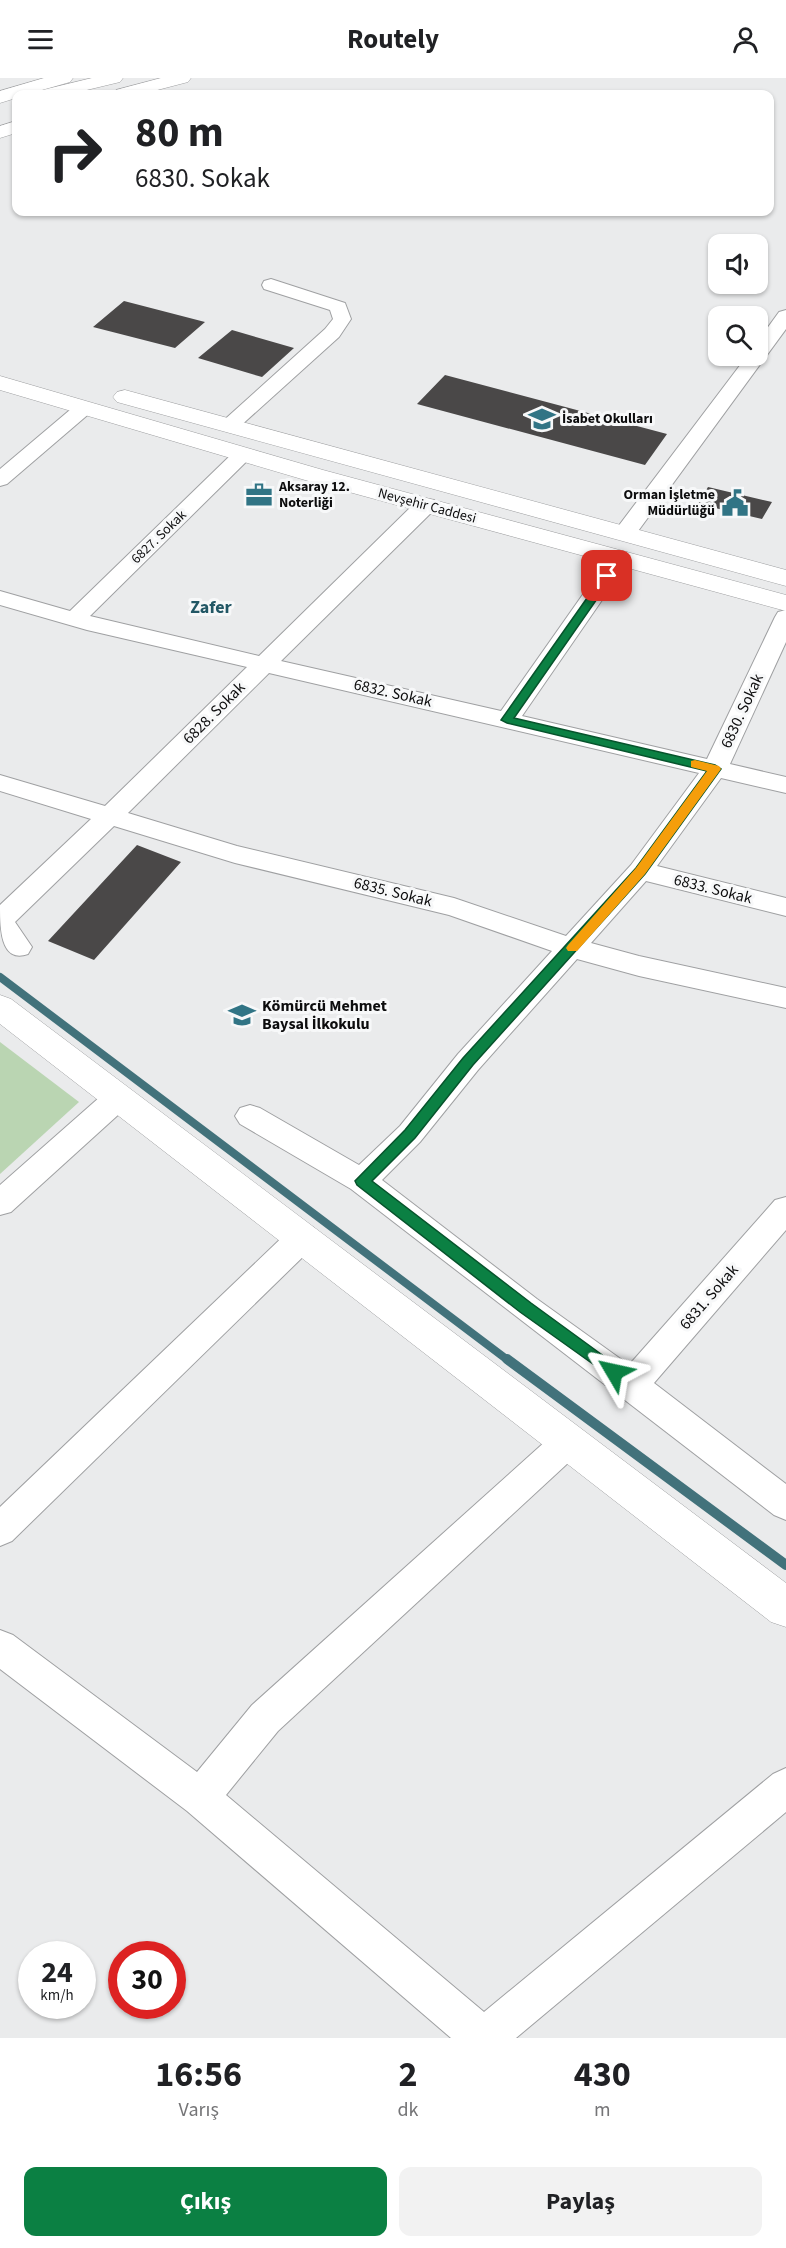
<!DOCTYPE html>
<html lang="tr">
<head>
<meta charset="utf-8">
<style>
	body { margin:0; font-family:"Source Sans 3",sans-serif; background:#f2f2f2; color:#202124; height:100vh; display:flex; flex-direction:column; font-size:22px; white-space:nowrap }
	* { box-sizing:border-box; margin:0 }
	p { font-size:20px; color:#757577 }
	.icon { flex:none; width:33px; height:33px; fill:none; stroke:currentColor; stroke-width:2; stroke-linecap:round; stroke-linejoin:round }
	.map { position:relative; height:1960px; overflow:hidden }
	.panel { display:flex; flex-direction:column; background:#fff; flex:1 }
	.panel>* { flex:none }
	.hud { position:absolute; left:12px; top:12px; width:762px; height:126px; border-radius:12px; box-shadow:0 2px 4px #0004; background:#fff; color:#202124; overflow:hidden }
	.buttons { position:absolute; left:708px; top:156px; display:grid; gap:12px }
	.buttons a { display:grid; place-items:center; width:60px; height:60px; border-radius:12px; background:#fff; box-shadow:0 2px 4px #0004; font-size:30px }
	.speed { position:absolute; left:18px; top:1863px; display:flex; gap:12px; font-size:30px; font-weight:700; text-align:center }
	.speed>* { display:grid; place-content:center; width:78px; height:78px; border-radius:50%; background:#fff; box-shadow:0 2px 4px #0004; line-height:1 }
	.speed small { font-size:15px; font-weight:400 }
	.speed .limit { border:9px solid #d22; background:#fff; color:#111 }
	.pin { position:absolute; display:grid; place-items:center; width:51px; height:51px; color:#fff; margin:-26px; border-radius:12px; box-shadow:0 3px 9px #0006 }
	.me { position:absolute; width:66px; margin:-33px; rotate:306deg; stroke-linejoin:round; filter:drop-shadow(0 0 4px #0008) }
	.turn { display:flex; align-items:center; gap:21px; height:126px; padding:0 24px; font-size:27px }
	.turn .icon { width:78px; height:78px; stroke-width:2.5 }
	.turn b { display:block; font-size:42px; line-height:51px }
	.eta { display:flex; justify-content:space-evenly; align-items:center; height:102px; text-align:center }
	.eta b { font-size:36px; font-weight:700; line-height:42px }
	.button { display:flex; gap:12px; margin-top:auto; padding:12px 24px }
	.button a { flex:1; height:69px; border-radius:12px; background:#0b8043; color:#fff; font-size:24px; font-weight:700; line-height:69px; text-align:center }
	.button a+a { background:#f2f2f2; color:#202124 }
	header { display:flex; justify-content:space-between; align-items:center; height:78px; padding:0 24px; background:#fff; font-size:27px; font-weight:700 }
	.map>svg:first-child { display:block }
</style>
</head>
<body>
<header><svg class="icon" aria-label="menu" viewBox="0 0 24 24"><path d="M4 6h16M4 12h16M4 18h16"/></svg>Routely<svg class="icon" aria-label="person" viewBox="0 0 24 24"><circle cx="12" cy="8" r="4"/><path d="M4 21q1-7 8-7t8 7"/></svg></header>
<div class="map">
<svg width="786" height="1960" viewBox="0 0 786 1960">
	<rect width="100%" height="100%" fill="#eaebec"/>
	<path fill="#bad5b2" d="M0 964 79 1024 0 1096Z"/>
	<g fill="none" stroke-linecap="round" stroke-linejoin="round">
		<path stroke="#42727b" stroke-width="8" d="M0 899 509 1283"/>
		<path stroke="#42727b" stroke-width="10" d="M507 1281 786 1487"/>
	</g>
	<path fill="#4a4848" d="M124 223 205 244 175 270 93 249Z
		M232 252 294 270 262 299 198 280Z
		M445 297 667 356 645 387 417 326Z
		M708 409 772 424 762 441 698 426Z
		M137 767 181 784 94 882 48 863Z"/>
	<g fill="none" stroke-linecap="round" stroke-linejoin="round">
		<defs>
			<path id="street" d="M271 201 345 225 351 241 339 259 237 351H223L220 347 223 343 325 251 333 241 330 232 264 211 262 207 264 203Z
				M786 232V251L633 460 625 462 617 460 614 455 617 450 747 278H758V263L779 234Z
				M84 324 91 326 94 330 91 334 7 406 0 408V391L77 326Z
				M243 370 250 372 253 376 250 380 90 538 259 578 418 422 426 421 434 422 437 427 434 432 281 583 501 633 612 475 620 473 628 475 631 480 522 638 707 681 775 539 778 534 786 532V564L730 686 786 699V715L721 700 657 788 786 820V838L646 803 591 865 639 878 786 910V930L639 898 577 881 478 992 420 1064 382 1102 537 1221 629 1287 775 1122 786 1119V1152L654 1305 786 1406V1442L774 1437 351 1111 240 1046 235 1038 240 1030 250 1027 260 1030 359 1087 400 1048 458 976 552 873 449 837 235 785 114 748 15 844 32 869 28 876C0 886 0 849 0 827L91 741 0 713V697L105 728 247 589 87 552 0 527V513L70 533 236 372ZM269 595 699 695 631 787 566 858 454 820 237 768 128 735Z
				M119 1008 129 1011 134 1019 129 1027 11 1134 0 1137V1107L109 1011Z
				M303 1146 314 1150 318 1159 314 1168 12 1463 0 1468V1429L292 1150Z
				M569 1348 581 1353 586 1363 581 1373 278 1653 226 1717 484 1934 773 1696 786 1690V1734L516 1960H451L187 1733 0 1591V1552L13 1557 197 1694 252 1627 557 1353Z"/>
			<path id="secondary" d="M0 917 11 921 786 1505V1549L771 1544 0 946Z"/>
			<path id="primary" d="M0 298 323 392 786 517V533L305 402 0 312Z
				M125 312 786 492V508L117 324 113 319 117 314Z"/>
			<path id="highway" d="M44 0H73L70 4 28 16H16V20L0 25V13Z
				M92 0H123L120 4 70 16H41L43 12Z
				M161 0H191L188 4 142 16H114L116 12Z
				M16 43V55L0 60V48Z"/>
		</defs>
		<use href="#street" stroke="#9fa0a2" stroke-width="2"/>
		<use href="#secondary" stroke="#9fa0a2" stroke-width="1"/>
		<use href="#primary" stroke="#9fa0a2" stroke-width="1"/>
		<use href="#highway" stroke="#9fa0a2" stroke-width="1"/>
		<use href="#street" fill="#fff" fill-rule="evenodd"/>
		<use href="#secondary" fill="#fff" fill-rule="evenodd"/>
		<use href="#primary" fill="#fff" fill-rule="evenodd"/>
		<use href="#highway" fill="#fff" fill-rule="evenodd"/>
	</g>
	<path fill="#0b8043" stroke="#07532c" stroke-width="1.5" d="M607 495 613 498 514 640 715 687 721 691 645 796 473 987 415 1060 372 1103 531 1225 620 1290 622 1294 620 1299 614 1301 520 1234 357 1107 355 1103 405 1052 463 980 636 790 707 693 507 645 501 642 604 496Z"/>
	<path fill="#f59e0b" d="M695 682 719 688 721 691 645 796 577 873H568L566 870 568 867 636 790 707 693 691 689V683Z"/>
	<defs>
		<symbol id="school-bare" viewBox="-9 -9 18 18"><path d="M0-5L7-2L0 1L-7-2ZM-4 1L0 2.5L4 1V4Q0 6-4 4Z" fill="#317485" stroke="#f7f8f9" stroke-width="2.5" paint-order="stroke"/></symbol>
		<symbol id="office-bare" viewBox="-9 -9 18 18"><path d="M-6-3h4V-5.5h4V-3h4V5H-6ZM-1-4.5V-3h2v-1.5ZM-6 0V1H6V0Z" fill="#317485" stroke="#f7f8f9" stroke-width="2.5" paint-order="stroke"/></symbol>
		<symbol id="civic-bare" viewBox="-9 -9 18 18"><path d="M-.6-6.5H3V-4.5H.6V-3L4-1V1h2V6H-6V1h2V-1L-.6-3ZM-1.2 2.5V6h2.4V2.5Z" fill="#317485" stroke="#f7f8f9" stroke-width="2.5" paint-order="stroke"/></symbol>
	</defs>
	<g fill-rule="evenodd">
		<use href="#school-bare" x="523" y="322" width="38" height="38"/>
		<use href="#office-bare" x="240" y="398" width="38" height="38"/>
		<use href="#civic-bare" x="716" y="406" width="38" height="38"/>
		<use href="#school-bare" x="223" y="918" width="38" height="38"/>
	</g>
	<g text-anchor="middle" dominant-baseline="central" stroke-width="6" stroke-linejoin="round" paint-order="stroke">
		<g font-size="14" font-weight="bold" fill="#0d0d0e" stroke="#f7f8f9" text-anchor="start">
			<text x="562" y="341">İsabet Okulları</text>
			<text x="279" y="409">Aksaray 12.<tspan x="279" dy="16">Noterliği</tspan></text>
			<text x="715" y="417" text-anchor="end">Orman İşletme<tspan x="715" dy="16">Müdürlüğü</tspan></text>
		</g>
		<g font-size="14" fill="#0d0d0e" stroke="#f7f8f9">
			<text transform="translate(427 428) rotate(15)">Nevşehir Caddesi</text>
			<text transform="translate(159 459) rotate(-44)">6827. Sokak</text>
		</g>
		<g font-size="16" fill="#0d0d0e" stroke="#f7f8f9">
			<text transform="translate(393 615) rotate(13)">6832. Sokak</text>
			<text transform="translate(742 633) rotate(-65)">6830. Sokak</text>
			<text transform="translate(214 635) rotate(-45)">6828. Sokak</text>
			<text transform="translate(713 811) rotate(14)">6833. Sokak</text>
			<text transform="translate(393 814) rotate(14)">6835. Sokak</text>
			<text transform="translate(709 1219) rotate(-49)">6831. Sokak</text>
		</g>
		<g font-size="16" font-weight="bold" fill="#0d0d0e" stroke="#f7f8f9" text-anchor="start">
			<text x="262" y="928">Kömürcü Mehmet<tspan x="262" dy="18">Baysal İlkokulu</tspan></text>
		</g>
		<g font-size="18" font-weight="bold" fill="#225765" stroke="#f7f8f9">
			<text x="211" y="529">Zafer</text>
		</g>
	</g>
</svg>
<div class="buttons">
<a><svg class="icon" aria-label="sound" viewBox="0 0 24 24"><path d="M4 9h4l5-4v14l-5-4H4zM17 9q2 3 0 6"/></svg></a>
<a><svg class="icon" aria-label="search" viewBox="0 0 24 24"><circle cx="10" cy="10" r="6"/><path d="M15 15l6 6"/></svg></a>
</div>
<div class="speed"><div>24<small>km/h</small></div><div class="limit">30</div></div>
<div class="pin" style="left:607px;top:498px;background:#d93025"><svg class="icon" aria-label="arrive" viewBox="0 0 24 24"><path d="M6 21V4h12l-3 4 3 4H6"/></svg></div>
<svg class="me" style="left:614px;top:1294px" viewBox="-20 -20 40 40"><path d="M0-17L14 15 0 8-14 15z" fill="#0b8043" stroke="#fff" stroke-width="4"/></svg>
<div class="hud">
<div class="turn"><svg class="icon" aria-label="right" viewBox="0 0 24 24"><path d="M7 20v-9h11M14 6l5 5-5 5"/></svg><div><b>80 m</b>6830. Sokak</div></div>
</div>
</div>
<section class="panel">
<div class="eta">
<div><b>16:56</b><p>Varış</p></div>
<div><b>2</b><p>dk</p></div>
<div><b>430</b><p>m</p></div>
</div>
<div class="button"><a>Çıkış</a><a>Paylaş</a></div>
</section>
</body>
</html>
